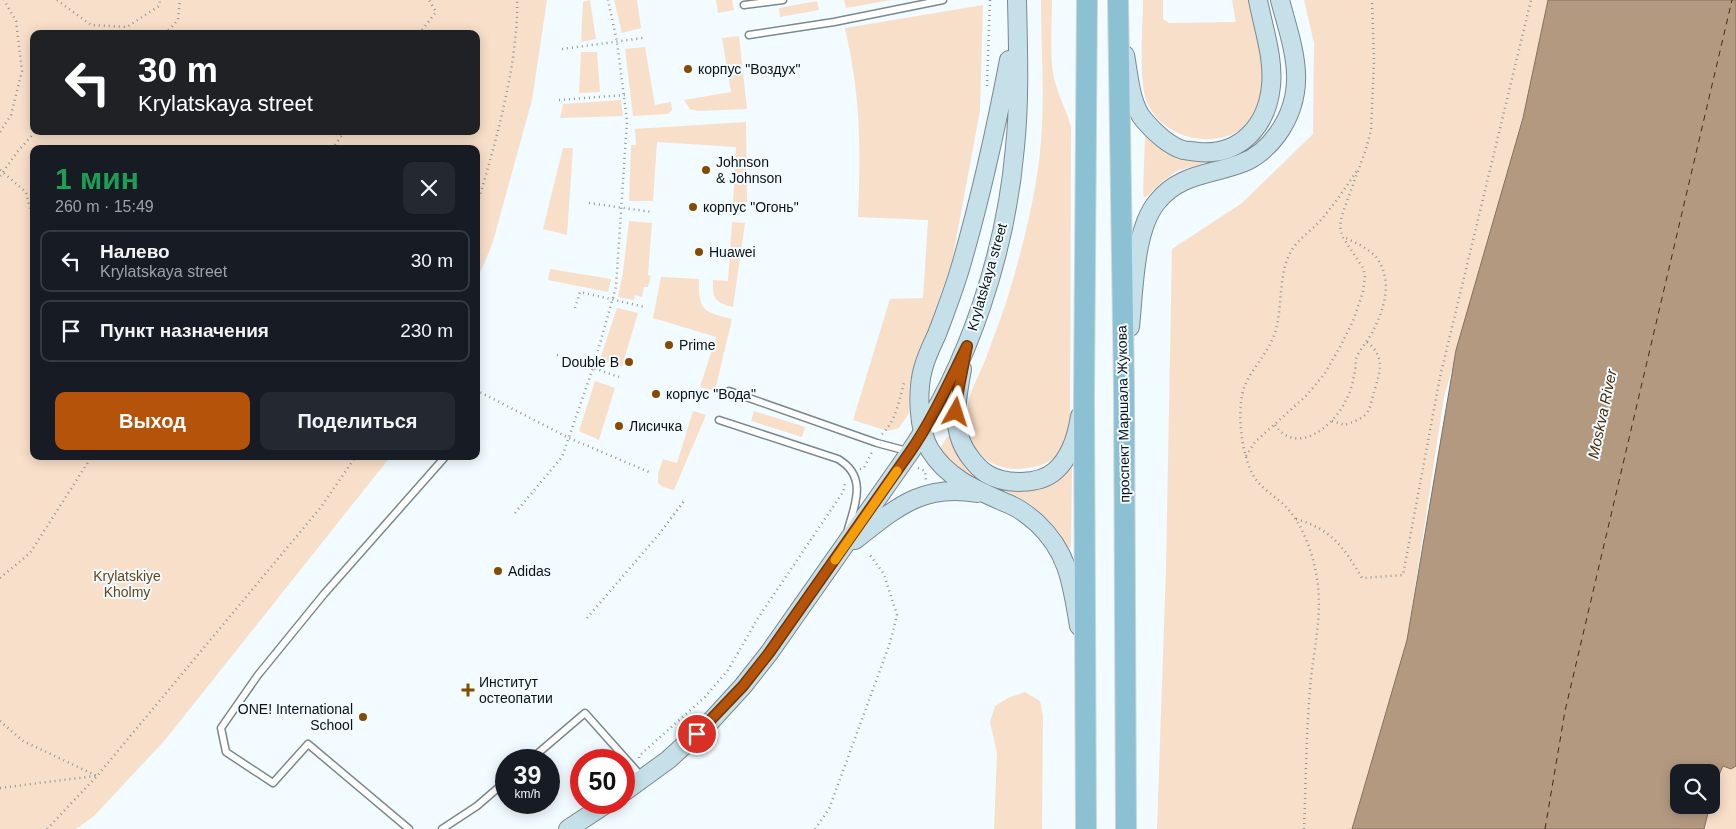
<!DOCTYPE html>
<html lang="ru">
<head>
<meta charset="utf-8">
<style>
	body { margin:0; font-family:Arial,sans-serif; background:#242831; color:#f1f3f6; height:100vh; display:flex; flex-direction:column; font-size:19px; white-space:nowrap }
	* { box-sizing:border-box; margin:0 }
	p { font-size:16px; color:#9ea1a6 }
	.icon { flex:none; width:28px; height:28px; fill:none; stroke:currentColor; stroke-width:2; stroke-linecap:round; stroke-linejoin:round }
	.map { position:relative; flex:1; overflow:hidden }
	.sheet { position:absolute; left:30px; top:145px; width:450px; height:315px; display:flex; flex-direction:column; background:#171b24; border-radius:10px; box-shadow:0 2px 12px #0003 }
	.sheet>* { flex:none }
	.top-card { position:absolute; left:30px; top:30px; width:450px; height:105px; border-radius:10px; box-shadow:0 2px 12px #0003; background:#202124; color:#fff; overflow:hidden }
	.controls { position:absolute; left:1670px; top:764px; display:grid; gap:10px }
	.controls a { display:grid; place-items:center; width:50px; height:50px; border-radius:10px; background:#171b24; box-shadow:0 2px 12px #0003; font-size:25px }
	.speed { position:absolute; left:495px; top:749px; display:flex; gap:10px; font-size:25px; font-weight:700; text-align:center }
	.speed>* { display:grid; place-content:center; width:65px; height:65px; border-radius:50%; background:#171b24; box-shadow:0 2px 12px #0003; line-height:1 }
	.speed small { font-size:12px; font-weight:400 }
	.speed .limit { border:8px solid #d22; background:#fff; color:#111 }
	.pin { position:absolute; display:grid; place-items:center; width:42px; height:42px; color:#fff; margin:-21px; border:2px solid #fff; border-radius:50%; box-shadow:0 1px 5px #0007 }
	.me { position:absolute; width:55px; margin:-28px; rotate:6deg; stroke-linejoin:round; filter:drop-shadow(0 0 4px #0008) }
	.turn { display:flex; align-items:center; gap:18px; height:105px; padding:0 25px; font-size:22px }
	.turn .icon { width:65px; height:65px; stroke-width:2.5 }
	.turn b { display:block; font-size:35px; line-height:42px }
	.round { display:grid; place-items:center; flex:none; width:52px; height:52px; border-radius:10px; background:#242831 }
	.headline { display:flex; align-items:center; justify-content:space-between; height:85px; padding:0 25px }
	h1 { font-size:30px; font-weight:800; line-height:38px; color:#1e9e55 }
	.primary-button { display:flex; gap:10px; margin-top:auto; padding:10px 25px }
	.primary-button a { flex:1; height:58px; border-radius:10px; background:#b45309; color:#fff; font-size:20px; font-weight:800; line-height:58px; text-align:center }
	.primary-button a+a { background:#242831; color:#f1f3f6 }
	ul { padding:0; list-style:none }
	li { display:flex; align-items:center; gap:15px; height:62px; margin:0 10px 8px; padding:0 15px; border:2px solid #363941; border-radius:10px }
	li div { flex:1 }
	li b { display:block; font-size:19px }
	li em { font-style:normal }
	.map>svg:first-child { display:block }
</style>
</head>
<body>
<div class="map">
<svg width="1736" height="829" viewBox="0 0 1736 829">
	<rect width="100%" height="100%" fill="#f2fbff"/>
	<path fill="#f8dfc9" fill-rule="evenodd" d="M0 0H547L532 100 492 245 476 282V149H34V456H391L165 740 94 816 76 829H0ZM34 34H476V131H34Z
		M590 0 596 39 581 42 583 2Z
		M614 0H637L641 28 622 33Z
		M716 0H732L734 10 718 13Z
		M844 0H891L846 8Z
		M1041 0H1052C1052 22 1049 63 1055 82 1059 98 1067 111 1071 127L1070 427C1066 437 1063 450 1055 457 1047 464 1037 467 1027 468 991 474 963 449 967 412 968 393 979 376 986 358 997 329 1008 299 1016 269 1029 222 1040 174 1042 125 1044 83 1041 41 1041 0Z
		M1143 0H1163V19L1169 23 1236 22 1232 0H1252C1257 30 1270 72 1261 102 1245 154 1166 149 1147 102 1138 81 1143 25 1143 0Z
		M1304 0H1548L1523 118 1444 397 1407 640 1352 829H1157L1166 568 1172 249 1242 203 1313 134 1314 43Z
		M817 1 819 10 780 17 779 8Z
		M983 5 980 111 952 261 911 379 909 388V413L899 428 888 431 853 420 890 299 923 298 928 220 858 217C860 168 861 119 853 70 851 56 848 42 845 28Z
		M739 36 747 109 698 111 690 109 684 100 731 92 722 38Z
		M645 47 655 105 671 102 672 110 668 114 633 116 625 49Z
		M581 52H597L600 92 579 93Z
		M621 100 623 116 560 118 563 104Z
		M746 122 747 202H733L736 147 657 142 653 201H629L631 145H636L635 129Z
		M1145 136H1147L1212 161 1177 171 1163 181 1146 197H1144L1143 194Z
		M563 148H573L567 235 543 229Z
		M629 221 652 223 648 275 651 276 648 287H644L642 297 635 295 634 300 618 297 623 272Z
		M732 222 745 223 733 307C715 302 712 299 713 280L728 281Z
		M550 269 611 279 608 292 548 280Z
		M661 277 699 279C698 310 703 312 732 319L715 391 700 387 716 337 653 318Z
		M617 308 638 313 622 367 600 359Z
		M595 381 615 388 599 440 579 431Z
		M693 411 706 415 674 490 663 487 658 483V474L663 459 677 463Z
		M754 411 805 427 802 437 751 421Z
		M950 436C960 461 965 468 988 481L1072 468 1071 547 1068 548C1059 526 1035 505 1014 495 1006 491 997 489 988 486 971 479 951 464 940 448L947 437Z
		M1025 692 1040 701 1043 716 1042 829H994L997 753 990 722 995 706 1008 698Z
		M1723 766 1731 769 1736 766V829H1704L1717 779Z"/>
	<path fill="#b49981" stroke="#827060" d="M1548 0H1736V766L1731 769 1723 766 1717 779 1711 800V772H1679V805H1710L1704 829H1352L1407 640 1456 350 1523 118Z"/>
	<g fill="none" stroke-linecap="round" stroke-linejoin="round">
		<path stroke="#492b0c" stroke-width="1" stroke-dasharray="6 5" stroke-linecap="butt" d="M1545 829 1565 711 1732 0"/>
		<defs>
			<path id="service" d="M744 5 783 0
				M749 35 834 22 943 0
				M729 391 877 443 907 451
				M719 420 838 459C867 476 856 502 848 529
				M530 760 585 713 642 777
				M409 829 308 744 273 783 226 752 221 728 258 675 324 594 445 457
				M442 829 477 806 506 781"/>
			<path id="secondary" d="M1125 55C1129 75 1130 104 1144 120 1153 131 1169 146 1183 150 1188 151 1193 151 1198 152 1240 156 1267 126 1271 86 1274 58 1263 27 1258 0
				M1009 60C996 128 981 196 962 262 955 287 946 310 937 334 932 345 926 357 923 369 917 391 918 430 930 450 949 481 982 492 1013 506 1022 510 1030 517 1037 523 1069 553 1072 585 1079 626
				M1130 327C1134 290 1134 230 1157 202 1180 173 1212 175 1242 163 1256 158 1269 146 1277 135 1310 89 1293 49 1280 0
				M962 369C958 392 952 418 961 441 965 452 976 467 987 474 1005 485 1039 485 1055 471 1071 457 1077 436 1080 416
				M855 540C895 509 922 483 977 493
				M624 792 668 760 711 721 743 686 769 653 910 452C969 365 1006 252 1015 147 1020 99 1018 49 1017 0
				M568 829 609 802"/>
			<path id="primary" d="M1118 0 1124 387 1126 829
				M1086 829 1084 396 1087 0"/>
		</defs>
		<use href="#service" stroke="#7b888e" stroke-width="9"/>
		<use href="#secondary" stroke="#7b888e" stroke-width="20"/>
		<use href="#primary" stroke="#d3d4d5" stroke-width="22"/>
		<path stroke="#8f9699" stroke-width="2.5" stroke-dasharray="1 4" stroke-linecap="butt" d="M57 0 91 25 127 27 159 6 160 0
			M165 34 178 20 180 0
			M419 34 436 12 429 0
			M562 49 643 38
			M987 86 990 0
			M559 100 625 95
			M0 132 11 115 22 71 16 21 4 0
			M332 149 345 131
			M0 170 26 192 34 225
			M0 176 18 151 36 131
			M589 203 652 212
			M476 208C491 159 505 109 513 58 515 38 518 20 517 0
			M575 308 580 292 645 307
			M557 355 619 377
			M476 390 569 438 649 472
			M1332 421 1345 425C1352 422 1364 419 1368 411 1371 406 1372 398 1374 392 1380 372 1386 357 1367 342
			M1275 425C1297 457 1335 425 1346 400 1350 393 1353 383 1354 375 1356 370 1355 364 1356 359 1359 350 1367 342 1372 333 1384 310 1394 281 1376 257 1368 248 1354 242 1344 237
			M882 434C896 421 899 401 904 383
			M1246 456 1255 442 1307 395 1325 373 1340 347 1353 321 1363 292 1365 276 1363 268 1342 236 1340 226 1342 215 1365 152 1371 131 1374 61 1372 0
			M918 468 925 471 926 480
			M860 469 864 468 872 452
			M515 513 562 457 593 368 616 287 627 121 617 42 608 0
			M1296 519C1331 529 1344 547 1362 578L1403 575 1440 377 1531 0
			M0 578 30 553 92 456
			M587 618 660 533 684 501
			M0 721 23 741 97 776
			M639 758V756L705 697 728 670 758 618 843 492 845 484
			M0 788 95 776
			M47 829 97 776 321 507 356 456
			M815 829 829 809 890 643 897 615 884 574 870 555
			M1304 829C1306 782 1306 736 1310 689 1313 650 1324 612 1316 573 1312 551 1302 524 1287 508 1276 496 1259 488 1252 473 1241 452 1236 407 1245 385 1254 365 1271 350 1276 329 1283 303 1278 270 1293 248 1301 237 1312 230 1320 221 1334 205 1346 187 1358 169"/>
		<use href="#service" stroke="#fff" stroke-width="6"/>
		<use href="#secondary" stroke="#c5e0e9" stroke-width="18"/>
		<use href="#primary" stroke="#8bc1d3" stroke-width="20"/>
	</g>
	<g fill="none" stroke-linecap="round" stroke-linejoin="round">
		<defs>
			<path id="route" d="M697 734 743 686 769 653 910 452C933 419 949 382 967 346L958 392 956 412"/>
		</defs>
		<use href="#route" stroke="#753606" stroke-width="12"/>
		<use href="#route" stroke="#b45309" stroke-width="9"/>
		<path stroke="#f59e0b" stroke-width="9" d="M835 560 897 471"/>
	</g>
	<g fill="#854b00" stroke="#f2fbff" stroke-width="2">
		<circle cx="688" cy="69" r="5"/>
		<circle cx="706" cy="170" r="5"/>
		<circle cx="693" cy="207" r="5"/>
		<circle cx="699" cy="252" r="5"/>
		<circle cx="669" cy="345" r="5"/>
		<circle cx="629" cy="362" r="5"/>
		<circle cx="656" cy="394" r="5"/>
		<circle cx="619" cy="426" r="5"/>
		<circle cx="498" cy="571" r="5"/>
		<path d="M465.5 682.5h5v5h5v5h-5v5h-5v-5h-5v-5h5z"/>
		<circle cx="363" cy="717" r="5"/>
	</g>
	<g text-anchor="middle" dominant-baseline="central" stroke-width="4" stroke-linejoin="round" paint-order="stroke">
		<g font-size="14" fill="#0d1214" stroke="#f2fbff" text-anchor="start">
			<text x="698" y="69">корпус "Воздух"</text>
			<text x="716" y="162">Johnson<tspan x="716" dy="16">&amp; Johnson</tspan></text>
			<text x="703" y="207">корпус "Огонь"</text>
			<text x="709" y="252">Huawei</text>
			<text x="679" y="345">Prime</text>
			<text x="619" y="362" text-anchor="end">Double B</text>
			<text x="666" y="394">корпус "Вода"</text>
			<text x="629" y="426">Лисичка</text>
			<text x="508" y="571">Adidas</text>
			<text x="479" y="682">Институт<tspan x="479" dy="16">остеопатии</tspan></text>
			<text x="353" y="709" text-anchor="end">ONE! International<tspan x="353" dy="16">School</tspan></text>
		</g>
		<g font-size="14" fill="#0d1214" stroke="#f2fbff">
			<text transform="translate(987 277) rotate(-74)">Krylatskaya street</text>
			<text transform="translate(1123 414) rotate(-91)">проспект Маршала Жукова</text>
		</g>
		<g font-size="14" fill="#6a421a" stroke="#f2fbff">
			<text x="127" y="576">Krylatskiye<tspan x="127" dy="16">Kholmy</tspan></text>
		</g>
		<g font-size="15" font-style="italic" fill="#492b0c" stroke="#f2fbff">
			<text transform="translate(1602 414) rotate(-78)">Moskva River</text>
		</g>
	</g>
</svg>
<div class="controls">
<a><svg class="icon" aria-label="search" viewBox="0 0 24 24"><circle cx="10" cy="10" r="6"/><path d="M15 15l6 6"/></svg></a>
</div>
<div class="speed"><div>39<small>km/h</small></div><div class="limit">50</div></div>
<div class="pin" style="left:697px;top:734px;background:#d93025"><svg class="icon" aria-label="arrive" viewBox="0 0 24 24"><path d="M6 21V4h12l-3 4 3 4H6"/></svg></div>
<svg class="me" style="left:956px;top:412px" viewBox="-20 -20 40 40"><path d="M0-17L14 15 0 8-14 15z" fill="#b45309" stroke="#fff" stroke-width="4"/></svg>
<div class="top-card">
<div class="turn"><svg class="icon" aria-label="left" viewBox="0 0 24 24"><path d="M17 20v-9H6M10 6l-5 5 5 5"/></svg><div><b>30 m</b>Krylatskaya street</div></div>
</div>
<section class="sheet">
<div class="headline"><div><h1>1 мин</h1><p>260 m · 15:49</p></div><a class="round"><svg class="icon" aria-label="close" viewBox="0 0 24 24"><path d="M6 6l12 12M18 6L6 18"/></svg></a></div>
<ul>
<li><svg class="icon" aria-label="left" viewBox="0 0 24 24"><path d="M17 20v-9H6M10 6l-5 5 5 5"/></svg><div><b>Налево</b><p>Krylatskaya street</p></div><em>30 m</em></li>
<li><svg class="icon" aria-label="arrive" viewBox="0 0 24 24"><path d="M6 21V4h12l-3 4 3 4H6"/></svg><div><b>Пункт назначения</b></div><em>230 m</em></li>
</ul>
<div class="primary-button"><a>Выход</a><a>Поделиться</a></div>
</section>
</div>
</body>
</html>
